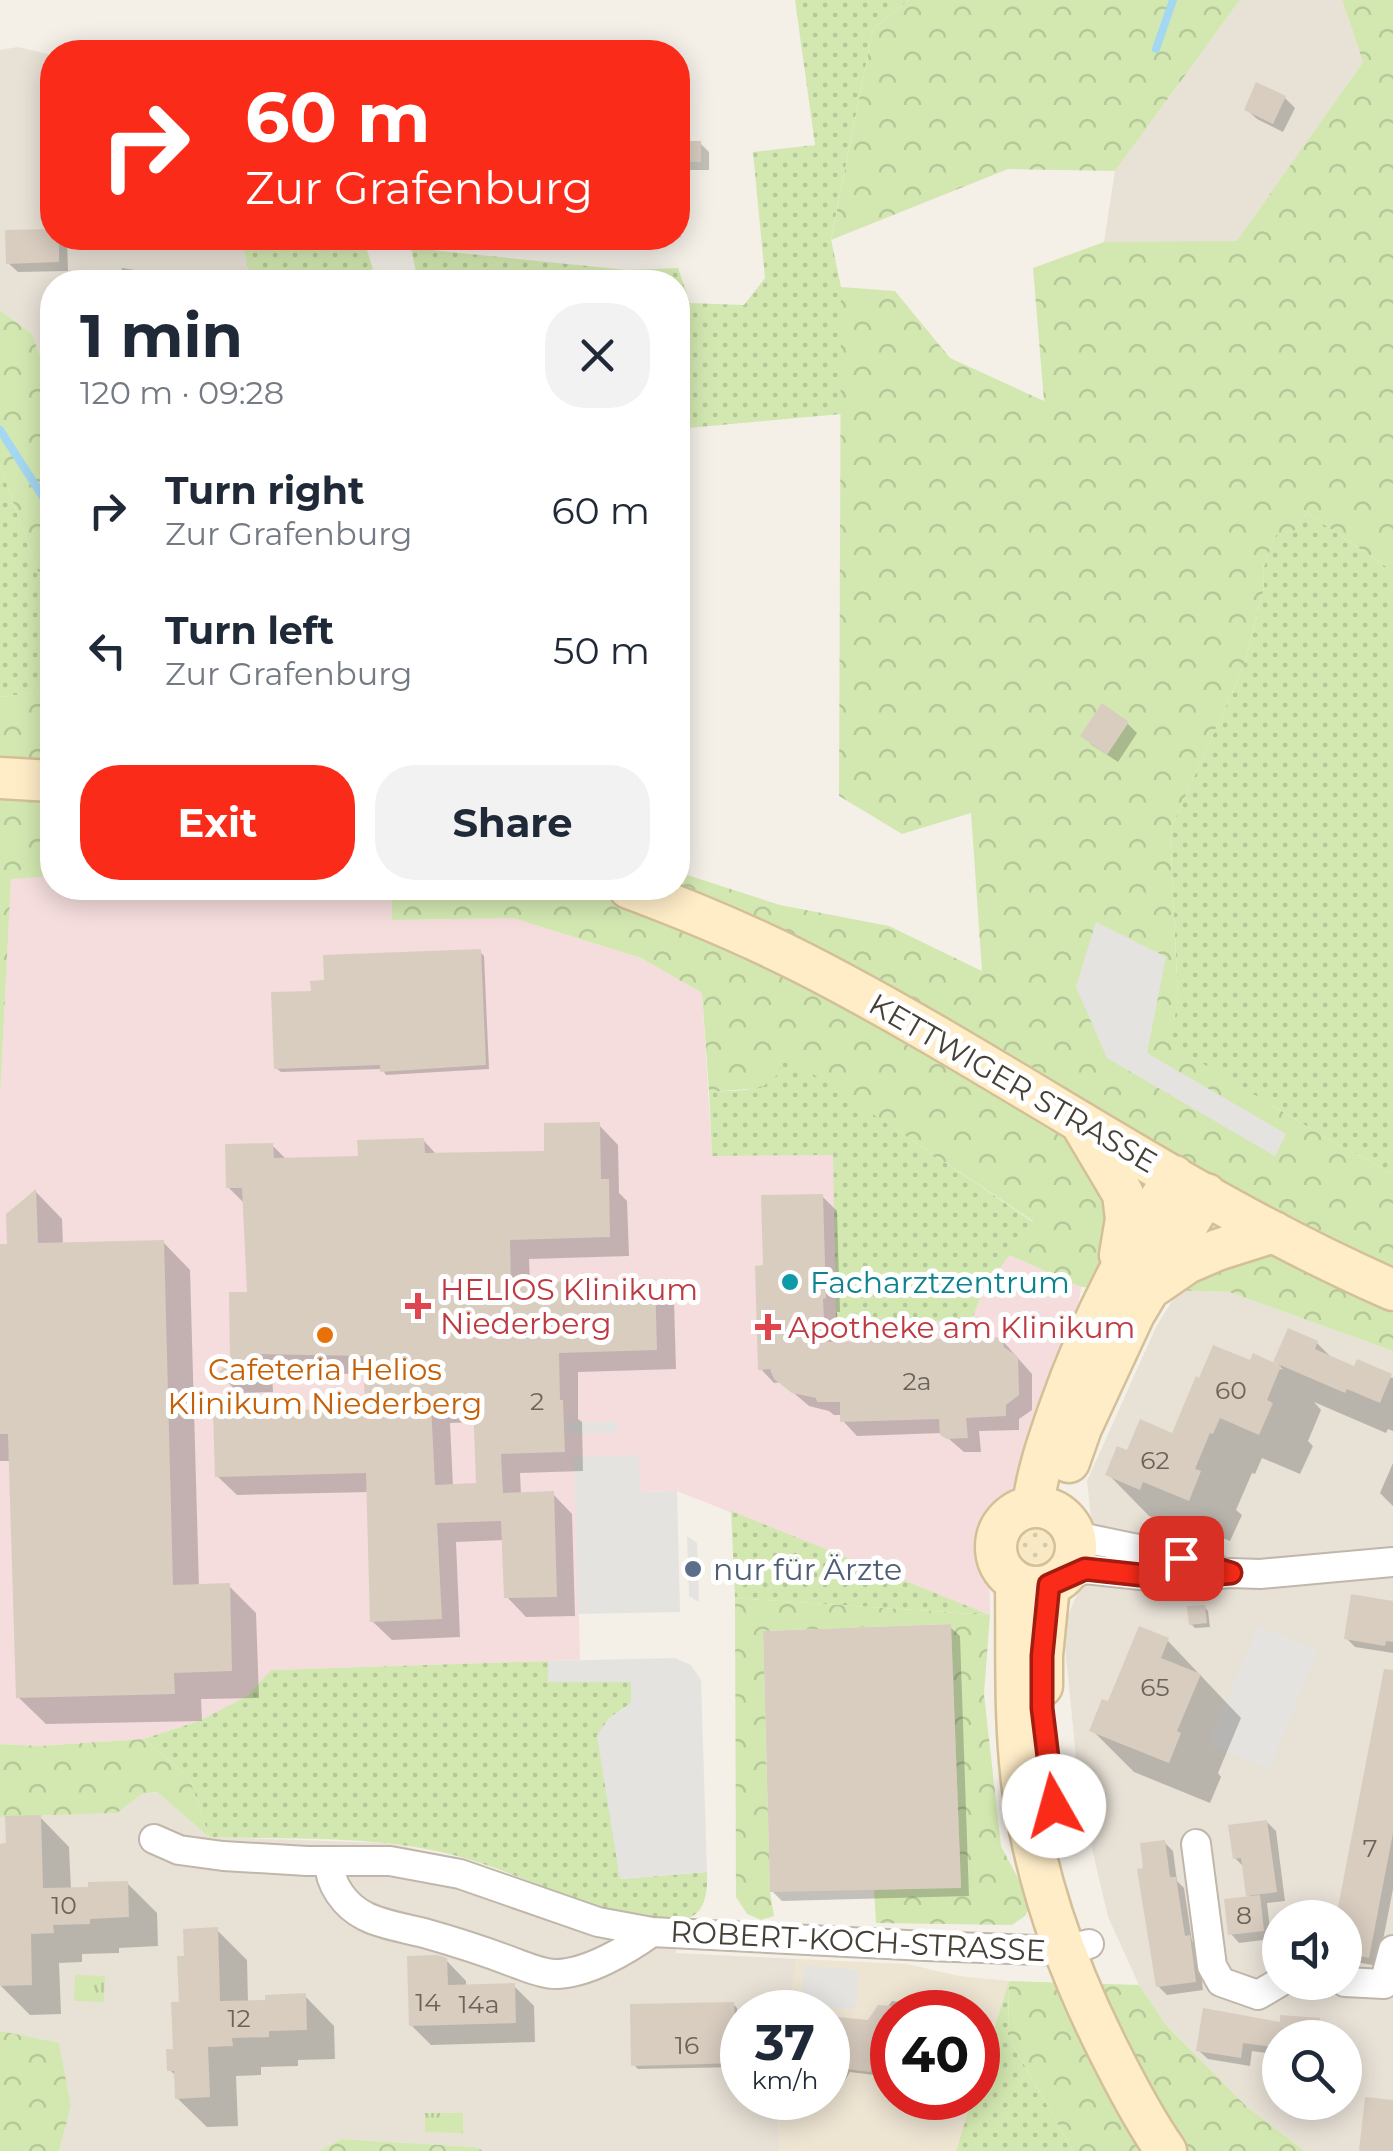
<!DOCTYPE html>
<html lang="en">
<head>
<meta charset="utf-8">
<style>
	body { margin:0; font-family:Montserrat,sans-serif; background:#f2f2f3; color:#1f2937; height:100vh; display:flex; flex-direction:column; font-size:38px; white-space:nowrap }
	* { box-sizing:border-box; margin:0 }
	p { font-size:32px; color:#747a83 }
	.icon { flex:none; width:55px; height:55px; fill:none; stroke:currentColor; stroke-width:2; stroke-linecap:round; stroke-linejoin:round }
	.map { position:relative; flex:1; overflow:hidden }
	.details { position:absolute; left:40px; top:270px; width:650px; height:630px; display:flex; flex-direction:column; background:#fff; border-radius:40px; box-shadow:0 5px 25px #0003 }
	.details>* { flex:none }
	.guide { position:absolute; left:40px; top:40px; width:650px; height:210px; border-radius:40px; box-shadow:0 5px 25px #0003; background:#fa2b19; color:#fff; overflow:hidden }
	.tools { position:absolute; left:1262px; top:1900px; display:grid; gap:20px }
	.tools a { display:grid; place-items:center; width:100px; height:100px; border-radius:50%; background:#fff; box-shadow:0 5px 25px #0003; font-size:50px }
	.speed { position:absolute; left:720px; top:1990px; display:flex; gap:20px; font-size:50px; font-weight:700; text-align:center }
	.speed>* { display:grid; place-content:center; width:130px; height:130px; border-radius:50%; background:#fff; box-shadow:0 5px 25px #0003; line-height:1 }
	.speed small { font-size:25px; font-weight:400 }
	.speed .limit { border:15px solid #d22; background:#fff; color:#111 }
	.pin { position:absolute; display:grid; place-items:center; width:85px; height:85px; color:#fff; margin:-42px; border-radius:20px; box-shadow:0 5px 15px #0006 }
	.me { position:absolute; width:110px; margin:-55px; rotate:353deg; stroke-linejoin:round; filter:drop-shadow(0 0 8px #0008) }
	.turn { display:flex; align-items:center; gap:35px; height:210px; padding:0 40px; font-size:45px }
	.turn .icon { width:130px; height:130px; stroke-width:2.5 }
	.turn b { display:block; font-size:70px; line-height:85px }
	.round { display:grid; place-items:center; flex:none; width:105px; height:105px; border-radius:40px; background:#f2f2f3 }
	.head { display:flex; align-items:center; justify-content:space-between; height:170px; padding:0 40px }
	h1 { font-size:60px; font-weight:700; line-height:75px }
	.button { display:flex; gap:20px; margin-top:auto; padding:20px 40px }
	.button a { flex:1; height:115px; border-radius:40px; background:#fa2b19; color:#fff; font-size:40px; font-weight:700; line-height:115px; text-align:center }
	.button a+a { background:#f2f2f3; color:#1f2937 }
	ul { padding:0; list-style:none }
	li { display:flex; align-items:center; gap:30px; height:140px; padding:0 40px }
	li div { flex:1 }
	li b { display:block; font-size:38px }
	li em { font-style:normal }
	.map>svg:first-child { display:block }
</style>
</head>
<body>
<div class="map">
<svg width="1393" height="2151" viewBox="0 0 1393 2151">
	<defs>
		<pattern id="grass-dots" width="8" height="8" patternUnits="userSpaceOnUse" patternTransform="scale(2.5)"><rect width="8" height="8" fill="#d3e8b1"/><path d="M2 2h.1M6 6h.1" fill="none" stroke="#b6c899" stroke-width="1.8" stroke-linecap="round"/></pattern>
		<pattern id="forest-crowns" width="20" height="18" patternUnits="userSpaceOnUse" patternTransform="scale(2.5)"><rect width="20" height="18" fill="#d3e8b1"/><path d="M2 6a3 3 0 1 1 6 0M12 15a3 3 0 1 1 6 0" fill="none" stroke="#b6c899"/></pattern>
		<pattern id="sand-dots" width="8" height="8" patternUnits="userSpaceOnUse" patternTransform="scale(2.5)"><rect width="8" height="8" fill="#f8e9c4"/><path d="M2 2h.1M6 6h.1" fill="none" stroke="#d6c9a9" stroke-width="1.8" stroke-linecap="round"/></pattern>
		<pattern id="park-tufts" width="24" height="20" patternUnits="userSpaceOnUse" patternTransform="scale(2.5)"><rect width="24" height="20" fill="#d3e8b1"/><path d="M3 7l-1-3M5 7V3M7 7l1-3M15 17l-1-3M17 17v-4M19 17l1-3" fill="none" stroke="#b6c899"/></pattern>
	</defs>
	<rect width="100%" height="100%" fill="#f4f0e8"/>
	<path fill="#e8e1d6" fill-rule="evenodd" d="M1240 0H1342L1363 62 1237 242H1104L1115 171Z
		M18 47 52 55V238H241L251 282H52V390L32 334 0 310V50Z
		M1179 1290 1229 1292 1393 1351V2151H1305L1247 2107 1166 2025 1139 1985 1108 1917 1080 1797 1063 1627 1095 1552 1087 1481 1156 1327ZM1280 1918H1345V1982H1280ZM1280 2038H1345V2102H1280Z
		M157 1792 209 1837 386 1843 467 1859 570 1899 678 1921 676 1953 797 1959 788 2012H742V2098H777L780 2151H484L475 2147 342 2139 318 2151H59L71 2106 59 2044 0 2031V1817L117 1813 142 1794Z"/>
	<path fill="#ede4d2" d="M797 1959 907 1964 959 1976 1009 1981 978 2081V2012H892V2098H972L956 2151H780L777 2098H828V2012H788Z"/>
	<path fill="#f4dddc" d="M52 876V888H391L392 920 513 918 641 958 702 993 712 1155H834L971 1321 983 1292 1009 1255 1081 1287 1076 1319 1021 1474 989 1534 990 1615 677 1491 640 1492 575 1457 580 1660 272 1670 247 1696 199 1721 143 1739 39 1746 0 1744V1099L11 878Z"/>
	<path fill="url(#grass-dots)" d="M795 0H909L873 29 831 239 841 287V414L678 429V282H418L411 248 627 270 678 268 690 303 744 305 765 278 753 152 815 145Z
		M241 238H363L373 269 329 282H251Z
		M0 465 52 611V691L0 697Z
		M1307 513 1393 571V1174L1318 1133 1169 1044 1178 1000 1170 830 1244 666 1264 588 1263 569 1276 534 1294 531Z
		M786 1055 1033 1222 983 1292 971 1321H836L833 1155 712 1156 709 1092C749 1089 767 1096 786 1055Z
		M731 1511 990 1615 735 1598Z
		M548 1661 549 1682 631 1681V1703L608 1719 620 1879 707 1872C708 1891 706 1917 681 1920 672 1921 661 1919 651 1918 586 1910 530 1878 468 1859 385 1834 294 1840 209 1837L190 1780 173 1763 143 1739 199 1721 247 1696 271 1670Z
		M1009 1981 1008 2036 1073 2151H956L972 2098H978V2081Z"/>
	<path fill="url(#forest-crowns)" d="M909 0H1240L1115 171 1008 169 831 240 873 29Z
		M1342 0H1393V571L1307 513 1294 531 1276 535 1263 568 1264 588 1244 666 1170 830 1178 1000 1170 1044 1318 1133 1393 1174V1351L1229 1292 1081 1287 1009 1255 1033 1221 786 1056 777 1075 761 1088 709 1092 702 993 641 958 513 918 392 920 391 888H678V872L780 905 889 926 982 971 971 813 902 834 839 796 841 287 895 291 950 358 1044 401 1033 268 1104 242 1237 241 1363 62Z
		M0 310 32 334 52 390V611L0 465Z
		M52 691V876L11 879 0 1099V697Z
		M735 1598 990 1615 984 1694 1001 1846 1031 1903 1025 1916 1012 1925 876 1923 874 1890 961 1887 951 1624 763 1631 770 1892 774 1916 761 1920 747 1914 736 1897Z
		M143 1739 173 1763 190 1780 209 1837 157 1792 142 1794 117 1813 0 1817V1744L39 1746Z
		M1009 1981 1139 1985 1166 2025 1247 2107 1305 2151H1073L1008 2036Z
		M0 2031 59 2043 71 2106 59 2151H0Z
		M342 2139 475 2147 484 2151H318Z"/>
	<path fill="url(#sand-dots)" d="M1009 1546a28 28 0 1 1 56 0a28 28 0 1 1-56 0Z"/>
	<path fill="url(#park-tufts)" d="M75 1975 105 1976 104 2002 74 2001Z
		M425 2113H463V2133L425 2132Z"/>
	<path fill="#e5e3e0" d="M1096 922 1166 957 1147 1053 1286 1134 1275 1156 1107 1058 1076 987Z
		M568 1422H617V1433H568Z
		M639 1455 640 1492 677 1491 680 1612 578 1614 574 1457Z
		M687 1536 697 1543 699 1602 689 1596Z
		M1258 1626 1318 1650 1269 1769 1209 1744Z
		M675 1658 691 1665 701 1680 707 1872 620 1879 597 1736 608 1719 631 1703V1682H548V1661Z
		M804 1965 859 1970 856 2009 801 2005Z"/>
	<path fill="#0003" fill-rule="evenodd" d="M1285 98 1295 108 1283 132 1257 119 1247 110Z
		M678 143H700L709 152V170H678Z
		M678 222 681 237 660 242 655 238H678Z
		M52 232V238H63L67 241 68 271 18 272 8 263V233Z
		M496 238H571V245H504Z
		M122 268 141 271 150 282H92L94 277 119 282Z
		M1102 707 1128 724 1137 733 1118 762 1092 745 1083 736Z
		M480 952 484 956 489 1069 386 1075 382 1069 281 1072 276 1068 313 993Z
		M599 1125 618 1145 619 1193 627 1201 629 1256 529 1259 530 1285 654 1281 674 1301 676 1369 578 1372V1419L582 1422 583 1471 520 1473 521 1495 553 1494 572 1514 575 1616 526 1617 507 1597 505 1540 456 1542 460 1637 392 1640 372 1621 369 1492 237 1495 217 1476 367 1410 366 1374 272 1373 273 1392 239 1393 220 1375 233 1361 249 1295 245 1204 228 1187 272 1145 287 1160 360 1158 423 1140 438 1156 547 1153ZM476 1422 478 1486 453 1487 450 1423Z
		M36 1192 62 1219 63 1245 163 1242 190 1270 199 1587 229 1586 256 1613 259 1698 201 1699 202 1721 46 1724 18 1697 12 1461H0V1247H9Z
		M822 1196 837 1211 840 1312H837L838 1344 1001 1339 1032 1374V1410L1019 1419V1430L979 1431 981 1452H964L942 1433 857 1436 843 1421 842 1415H834L829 1411 809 1406 781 1382 774 1383 760 1368 766 1268Z
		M1317 1343 1334 1360 1355 1370 1393 1378V1431L1388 1429 1386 1433 1314 1402 1321 1410 1308 1441 1313 1446 1300 1474 1262 1458 1255 1474 1252 1473 1236 1510 1242 1515 1230 1541 1185 1522 1182 1530 1149 1516 1108 1474 1128 1453 1174 1436 1251 1364 1254 1357 1283 1370 1276 1362Z
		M1393 1463V1506L1380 1493Z
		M1393 1604V1653L1355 1647 1346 1638Z
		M1204 1607 1208 1611 1210 1627 1195 1628 1191 1624Z
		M950 1627 960 1636 969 1896 782 1901 772 1891Z
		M1168 1641 1241 1718 1218 1773 1221 1777 1210 1803 1134 1772 1092 1730 1109 1705Z
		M1393 1697V1889L1378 1966 1345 1960V1918Z
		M40 1817 69 1847 71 1890 127 1883 157 1913 158 1946 119 1948V1953L82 1954V1962L59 1963 61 2014 30 2015 0 1985V1892Z
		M1267 1822 1276 1831 1285 1901 1267 1903 1271 1939 1239 1943 1231 1934 1252 1899 1249 1895 1245 1868 1235 1858Z
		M1164 1842 1173 1851 1177 1881 1184 1888 1192 1941 1198 1947 1203 1990 1167 1995 1158 1986 1146 1870Z
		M217 1930 247 1960 248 2003 305 1996 334 2026 335 2059 298 2060V2066L261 2067V2075L236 2076 238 2126 207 2127 177 2098V2077L170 2070 176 2052 186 1958Z
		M446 1960 466 1981V1987L514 1986 534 2006 535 2042 431 2045 411 2025Z
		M892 2001 911 2003 912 2001 942 2006 948 2012H892V2067L888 2057 874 2075 850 2072 840 2089 828 2065V2021L829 2019 870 2022 887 2008Z
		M733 2004 737 2008 738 2029 742 2028V2067L638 2069 634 2065Z
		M1318 2020 1328 2030 1327 2038H1280V2055L1252 2051 1250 2066 1208 2059 1198 2050 1282 2025Z"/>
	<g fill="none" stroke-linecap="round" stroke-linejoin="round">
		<path stroke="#a4d7f1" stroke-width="8" d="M1156 49 1173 0
			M0 430 43 497 52 520"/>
	</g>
	<path fill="#d9cdc0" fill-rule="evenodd" d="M1256 82 1286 96 1273 124 1244 110Z
		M678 141H701V162H678Z
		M52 229V238H59V262L6 264 5 230Z
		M1102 703 1129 722 1107 755 1080 736Z
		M481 949 486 1065 380 1072V1065L274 1069 271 992 311 991 310 981 324 980 323 955Z
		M600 1122 601 1179H609L610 1237 510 1240 511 1283 655 1279 657 1350 559 1353 560 1400H563L565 1452 501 1454 503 1493 554 1491 557 1597 504 1598 501 1521 437 1523 442 1619 370 1622 366 1473 215 1477 213 1412 365 1408 363 1356 254 1354V1373L217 1375 230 1360 229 1292H247L242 1188H226L225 1144 273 1143 274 1158 358 1156 357 1140 424 1138 425 1153 544 1151V1123ZM473 1403 476 1483 435 1485 431 1404Z
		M36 1189 38 1243 164 1240 173 1585 230 1583 232 1671 174 1673 175 1694 16 1698 8 1434H0V1244H7L6 1214Z
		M823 1194 826 1298 823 1299 825 1342 1002 1337 1004 1347 1018 1357 1019 1395 1006 1405V1416L966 1418 968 1438 947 1439 940 1435 939 1419 840 1422V1402H817L816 1398 792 1393 774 1379 770 1369 758 1370 755 1266 763 1265 761 1195Z
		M1288 1328 1318 1341 1315 1349 1354 1366 1357 1359 1392 1374 1380 1403 1347 1389 1345 1393 1273 1362Z
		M1213 1345 1250 1360 1253 1353 1281 1366 1267 1400 1273 1403 1259 1435 1220 1418 1213 1434 1210 1433 1195 1469 1201 1471 1189 1501 1143 1482 1140 1490 1105 1475 1117 1446 1127 1450 1140 1419 1172 1433 1196 1376 1199 1378Z
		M1351 1594 1393 1601V1642L1386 1641 1385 1646 1344 1639Z
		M1205 1605 1207 1623 1189 1625 1187 1606Z
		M951 1624 961 1888 770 1892 763 1631Z
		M1139 1626 1169 1638 1161 1658 1201 1674 1177 1731 1181 1733 1169 1763 1089 1731 1102 1699 1108 1701Z
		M1384 1669 1393 1670V1833L1369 1958 1345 1953V1918H1336Z
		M41 1815 43 1888 88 1887V1882L128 1881 129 1917 90 1919V1924L53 1925 54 1933 31 1934 32 1985 0 1986V1844L6 1843 5 1816Z
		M1267 1820 1277 1892 1246 1896 1241 1858 1233 1859 1228 1825Z
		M1165 1840 1170 1877H1176L1185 1936 1190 1935 1196 1982 1156 1987 1137 1869 1143 1868 1140 1843Z
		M1260 1895 1264 1931 1228 1935 1224 1899Z
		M218 1927 220 2001 265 2000V1995L306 1993 307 2030 269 2031V2037L232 2038 233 2046 208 2047 210 2097 175 2099 174 2071H167L166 2049H173L171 2002H179L177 1956H184L183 1929Z
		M438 1955 447 1958 448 1985 515 1983 516 2023 409 2026 407 1956Z
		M734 2002 735 2026H742V2063L631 2066 630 2004Z
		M878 2005 892 2006V2043L870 2072 846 2069 828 2098V2016L868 2020Z
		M1203 2008 1280 2022V2015L1320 2018 1318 2038H1280V2048L1243 2043 1241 2058 1196 2051Z
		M1365 2097 1393 2100V2151H1359Z"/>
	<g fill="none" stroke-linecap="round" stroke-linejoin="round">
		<defs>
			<path id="street" d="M1075 1536 1181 1558 1215 1568
				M1062 1578 1085 1569 1168 1578 1231 1573 1260 1574 1393 1562
				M154 1839 179 1850 223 1856 307 1861H390L460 1874 598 1922 652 1932 926 1946 1063 1951 1089 1944
				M1196 1844 1212 1966 1221 1982 1258 1995 1280 1982
				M329 1861C329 1884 345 1906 365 1916 382 1925 405 1928 424 1933 456 1942 487 1952 518 1964 529 1968 543 1974 555 1974 587 1974 627 1950 652 1932
				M1345 1982 1384 1984
				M1384 1984 1393 1950"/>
			<path id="secondary" d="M0 778 52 781
				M629 888C688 910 746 934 803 963 1003 1065 1186 1200 1393 1290
				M1082 1125 1123 1194 1126 1219 1120 1255
				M1155 1285 1187 1263 1217 1250 1274 1232
				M1069 1462 1081 1428 1134 1314 1206 1194
				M1033 1506C1037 1473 1048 1442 1059 1410 1088 1327 1127 1251 1174 1176
				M996 1547a40 40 0 1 1 80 0a40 40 0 1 1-80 0Z
				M1016 1582C1017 1651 1014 1721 1023 1789 1036 1882 1067 1968 1109 2051 1126 2085 1144 2120 1166 2151
				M1042 1686V1655L1049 1585"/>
		</defs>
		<use href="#street" stroke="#c0b7aa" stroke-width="32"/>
		<use href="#secondary" stroke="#d4c098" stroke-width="45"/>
		<use href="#street" stroke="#fff" stroke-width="28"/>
		<use href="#secondary" stroke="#ffedc8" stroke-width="40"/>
	</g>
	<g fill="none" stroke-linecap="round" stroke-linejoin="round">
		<defs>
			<path id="route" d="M1054 1806 1042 1708V1656L1049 1585 1085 1569 1168 1578 1231 1573 1181 1558"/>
		</defs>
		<use href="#route" stroke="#a21c10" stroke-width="25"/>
		<use href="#route" stroke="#fa2b19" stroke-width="18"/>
	</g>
	<circle fill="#0f9aa8" stroke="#fff" stroke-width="4" cx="790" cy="1282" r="10"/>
	<g fill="#e0444e" stroke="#fff" stroke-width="4">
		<path d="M413 1291h10v10h10v10h-10v10h-10v-10h-10v-10h10z"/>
		<path d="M763 1312h10v10h10v10h-10v10h-10v-10h-10v-10h10z"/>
	</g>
	<circle fill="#e8710a" stroke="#fff" stroke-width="4" cx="325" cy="1335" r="10"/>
	<circle fill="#5c6f8a" stroke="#fff" stroke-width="4" cx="693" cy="1569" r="10"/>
	<g text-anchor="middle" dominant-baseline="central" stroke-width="10" stroke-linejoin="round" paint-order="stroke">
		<g font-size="25" fill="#6c6359">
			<text x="917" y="1381">2a</text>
			<text x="1231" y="1390">60</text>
			<text x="537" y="1401">2</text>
			<text x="1155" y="1460">62</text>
			<text x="1155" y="1687">65</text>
			<text x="1370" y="1848">7</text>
			<text x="64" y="1905">10</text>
			<text x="1244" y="1915">8</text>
			<text x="428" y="2002">14</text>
			<text x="479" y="2004">14a</text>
			<text x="239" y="2018">12</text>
			<text x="687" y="2045">16</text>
		</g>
		<g font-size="30" fill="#474037" stroke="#fff">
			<text transform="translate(1013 1083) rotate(30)">KETTWIGER STRASSE</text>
			<text transform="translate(858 1941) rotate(3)">ROBERT-KOCH-STRASSE</text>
		</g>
		<g font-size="30" fill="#0d838f" stroke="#fff" text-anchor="start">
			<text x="810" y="1282">Facharztzentrum</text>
		</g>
		<g font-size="30" fill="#be3a42" stroke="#fff" text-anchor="start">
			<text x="440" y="1289">HELIOS Klinikum<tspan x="440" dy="34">Niederberg</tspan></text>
			<text x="788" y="1327">Apotheke am Klinikum</text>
		</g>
		<g font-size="30" fill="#c56008" stroke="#fff">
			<text x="325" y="1369">Cafeteria Helios<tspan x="325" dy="34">Klinikum Niederberg</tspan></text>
		</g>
		<g font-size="30" fill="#4e5e75" stroke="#fff" text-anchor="start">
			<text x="713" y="1569">nur für Ärzte</text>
		</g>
	</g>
</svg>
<div class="tools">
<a><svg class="icon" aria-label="sound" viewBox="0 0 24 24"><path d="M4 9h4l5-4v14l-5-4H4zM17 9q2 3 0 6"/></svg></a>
<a><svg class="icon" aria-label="search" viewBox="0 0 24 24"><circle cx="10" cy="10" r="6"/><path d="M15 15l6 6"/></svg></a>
</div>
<div class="speed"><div>37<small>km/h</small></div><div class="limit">40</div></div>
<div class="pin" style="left:1181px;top:1558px;background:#d93025"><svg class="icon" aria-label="arrive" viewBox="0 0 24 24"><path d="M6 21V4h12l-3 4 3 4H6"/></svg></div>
<svg class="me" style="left:1054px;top:1806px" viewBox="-20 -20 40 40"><circle r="19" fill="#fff"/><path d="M0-13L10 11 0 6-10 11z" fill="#fa2b19"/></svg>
<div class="guide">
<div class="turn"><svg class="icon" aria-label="right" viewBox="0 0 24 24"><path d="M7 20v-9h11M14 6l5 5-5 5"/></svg><div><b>60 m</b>Zur Grafenburg</div></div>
</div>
<section class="details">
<div class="head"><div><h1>1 min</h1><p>120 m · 09:28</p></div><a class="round"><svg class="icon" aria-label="close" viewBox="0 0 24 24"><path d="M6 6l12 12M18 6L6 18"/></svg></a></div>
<ul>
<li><svg class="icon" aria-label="right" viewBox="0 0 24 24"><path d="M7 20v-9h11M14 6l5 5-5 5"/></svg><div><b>Turn right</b><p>Zur Grafenburg</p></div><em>60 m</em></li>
<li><svg class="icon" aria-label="left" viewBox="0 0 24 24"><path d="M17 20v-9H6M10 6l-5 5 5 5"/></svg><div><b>Turn left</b><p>Zur Grafenburg</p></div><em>50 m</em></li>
</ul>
<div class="button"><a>Exit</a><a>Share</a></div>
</section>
</div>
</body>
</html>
